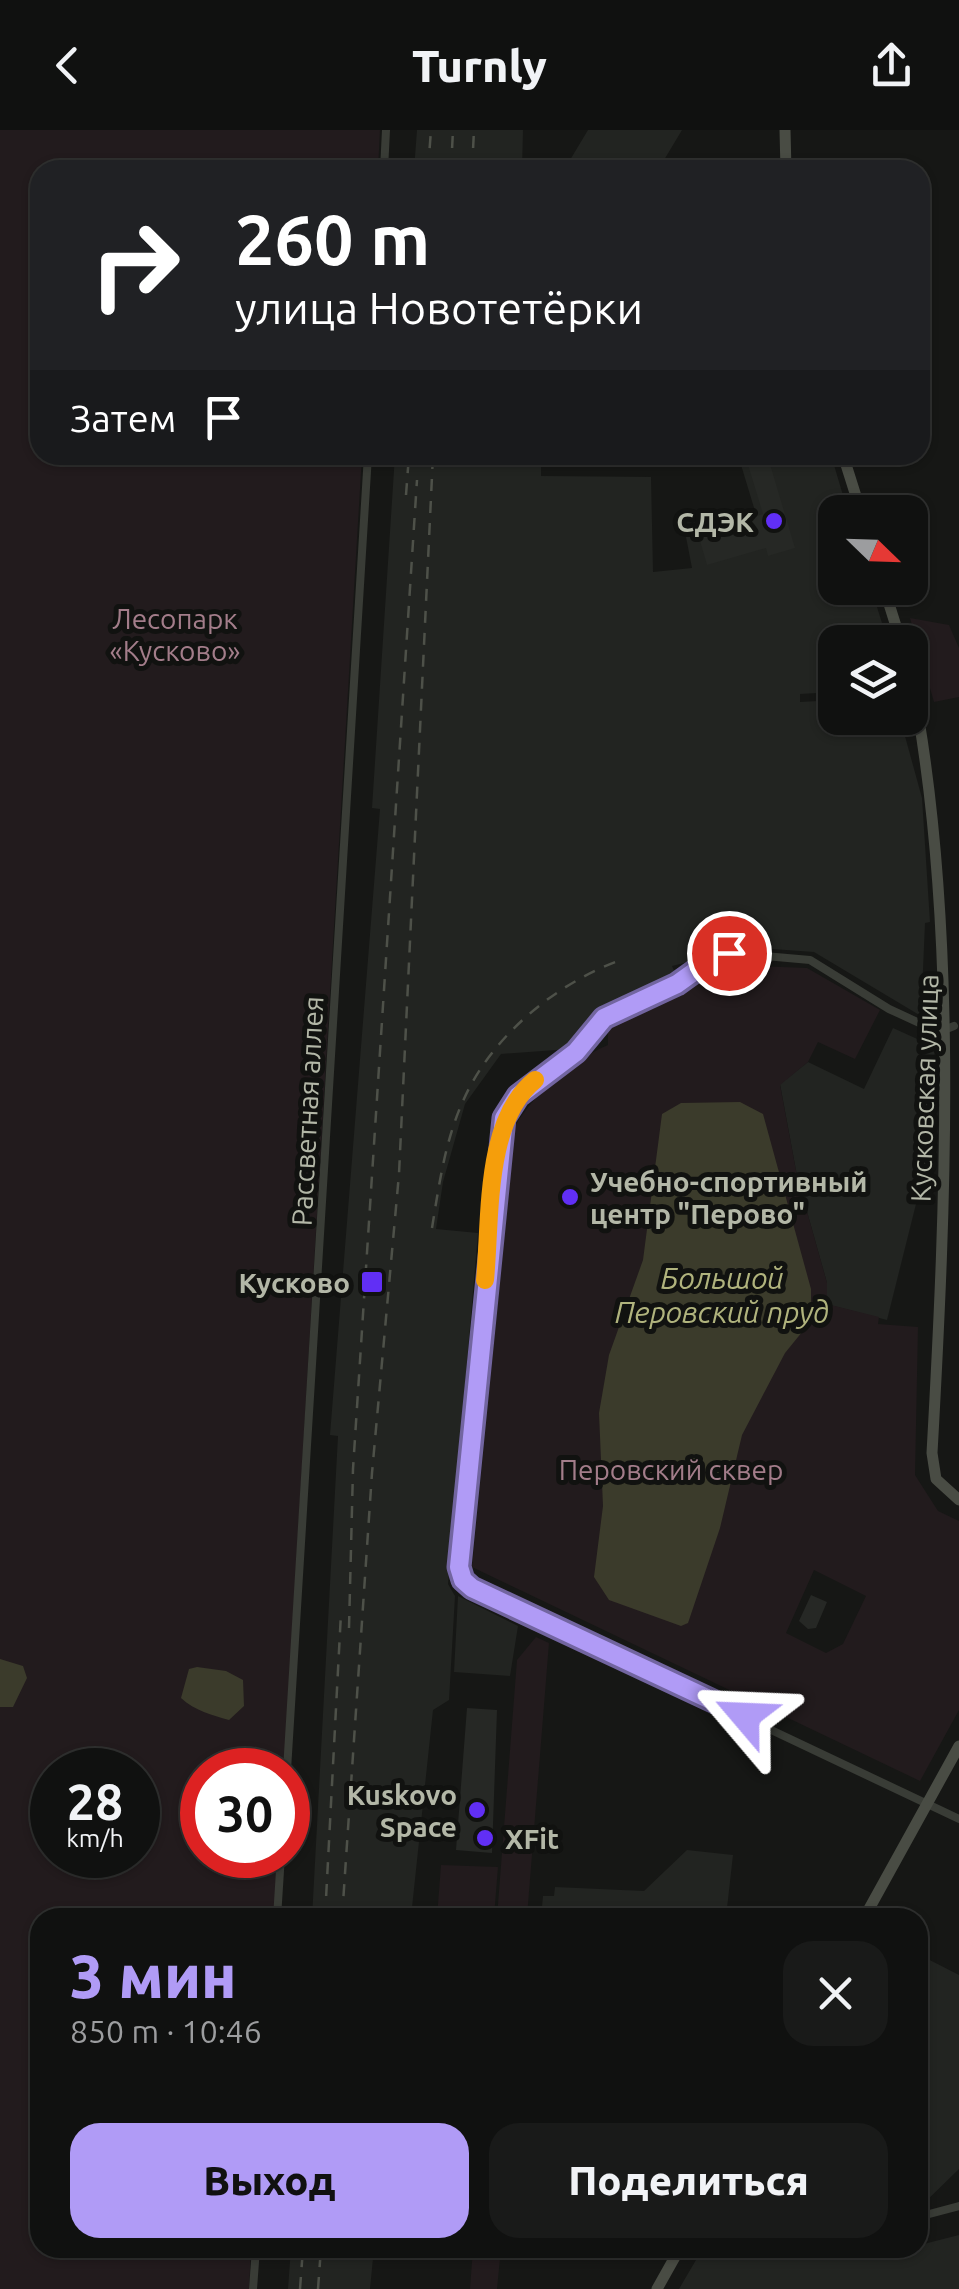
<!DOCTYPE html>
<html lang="ru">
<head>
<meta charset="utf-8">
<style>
	body { margin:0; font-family:Ubuntu,sans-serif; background:#191a19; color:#f1f3f6; height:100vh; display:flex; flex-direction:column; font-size:38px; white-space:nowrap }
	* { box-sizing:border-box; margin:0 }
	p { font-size:32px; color:#9c9d9f }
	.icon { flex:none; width:55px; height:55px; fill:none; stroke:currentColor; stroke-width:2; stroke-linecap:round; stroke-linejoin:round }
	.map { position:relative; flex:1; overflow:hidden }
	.panel { position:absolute; left:30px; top:1778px; width:898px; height:350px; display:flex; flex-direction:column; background:#101110; border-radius:30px; box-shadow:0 2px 8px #0004,0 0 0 2px #303130 }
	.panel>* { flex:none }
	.guide { position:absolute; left:30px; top:30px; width:900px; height:305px; border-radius:30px; box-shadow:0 2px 8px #0004,0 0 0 2px #303130; background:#202124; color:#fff; overflow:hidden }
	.needle { width:65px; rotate:113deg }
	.tools { position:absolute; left:818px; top:365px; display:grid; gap:20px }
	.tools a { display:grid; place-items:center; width:110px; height:110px; border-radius:20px; background:#101110; box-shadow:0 2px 8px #0004,0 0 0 2px #303130; font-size:50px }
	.speed { position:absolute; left:30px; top:1618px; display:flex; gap:20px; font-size:50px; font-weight:700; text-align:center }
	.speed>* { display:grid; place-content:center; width:130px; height:130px; border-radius:50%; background:#101110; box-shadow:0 2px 8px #0004,0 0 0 2px #303130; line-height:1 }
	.speed small { font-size:25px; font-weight:400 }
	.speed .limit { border:15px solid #d22; background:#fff; color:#111 }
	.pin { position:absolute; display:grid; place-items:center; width:85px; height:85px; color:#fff; margin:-42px; border:5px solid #fff; border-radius:50%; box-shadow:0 2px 10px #0007 }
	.me { position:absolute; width:110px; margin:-55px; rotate:296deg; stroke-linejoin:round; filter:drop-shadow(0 0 8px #0008) }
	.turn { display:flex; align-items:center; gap:35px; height:210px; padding:0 40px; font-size:45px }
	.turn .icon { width:130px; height:130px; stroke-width:2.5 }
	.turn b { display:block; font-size:70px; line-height:85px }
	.then { display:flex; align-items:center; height:95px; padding:0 40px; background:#0003; gap:20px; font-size:38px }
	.round { display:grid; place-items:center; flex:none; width:105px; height:105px; border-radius:30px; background:#191a19 }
	.summary { display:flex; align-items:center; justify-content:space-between; height:170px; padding:0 40px }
	h1 { font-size:60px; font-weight:800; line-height:75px; color:#b09bf6 }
	.cta { display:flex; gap:20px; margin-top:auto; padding:20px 40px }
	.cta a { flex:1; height:115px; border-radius:30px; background:#b09bf6; color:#111; font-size:40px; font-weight:800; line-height:115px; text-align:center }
	.cta a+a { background:#191a19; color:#f1f3f6 }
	header { display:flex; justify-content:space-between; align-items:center; height:130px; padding:0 40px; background:#101110; font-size:45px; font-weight:800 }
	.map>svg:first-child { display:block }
</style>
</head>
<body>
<header><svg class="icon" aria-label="back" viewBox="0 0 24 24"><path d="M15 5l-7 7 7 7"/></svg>Turnly<svg class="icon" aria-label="share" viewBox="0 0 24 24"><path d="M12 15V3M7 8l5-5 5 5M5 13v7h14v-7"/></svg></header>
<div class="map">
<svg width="959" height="2159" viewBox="0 0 959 2159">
	<rect width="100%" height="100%" fill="#161715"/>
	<path fill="#222421" d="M417 0H523L522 40H414Z
		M588 0H682L658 40H564Z
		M395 325H541V346L651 347 653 442 692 438 686 407 755 381 738 325H831L848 382H835V458H871L888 512H835V562L800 564V572L835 570V588H900L922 668 930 792 925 793 921 886 814 822 700 814 690 816 692 831 672 836 678 850 587 889 570 919 501 924 465 974 443 1052 436 1099 478 1103 448 1454 455 1466 449 1570 433 1580 411 1787 312 1788 338 1306 330 1305 380 679 372 678Z
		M893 898 935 917 927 1030 887 1190 826 1174 827 1153 797 1046 780 954 808 932 864 959Z
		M458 1466 518 1496 510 1546 454 1542Z
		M687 1720 733 1725 726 1787 541 1788 543 1766H554L555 1757 644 1761Z
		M918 1824 959 1845V2039L918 2079Z
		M959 2105V2159H679L703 2118 904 2119Z
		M291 2118H374L370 2159H288Z"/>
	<path fill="#221b1d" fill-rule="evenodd" d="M0 0H380L378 40H40V325H362L284 1640H202V1725H279L275 1787 40 1788V2118H251L249 2159H0ZM52 1640H138V1725H52Z
		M910 488 949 495 959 518V567L934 572Z
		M726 835 807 838 880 880 855 929 818 912 808 932 780 955 797 1046 827 1153V1174L879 1187 878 1194 918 1197 915 1345 938 1381 959 1391V1580L920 1651 472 1437 515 996C535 963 572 930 608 915V900L617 892ZM814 1440 866 1466 843 1514 826 1523 786 1503Z
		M536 1507 549 1513 527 1787H497L517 1530Z
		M441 1735 498 1737 494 1787H437Z
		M473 2118H501L497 2159H470Z"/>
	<path fill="#3b3b2b" d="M740 972 763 984 811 1159V1191L785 1223 742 1305 720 1398 688 1493 681 1496 609 1470 594 1447 603 1376 599 1283 609 1225 643 1130 662 984 681 973Z
		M0 1529 23 1536 27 1548 13 1577H0Z
		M197 1537 226 1541 243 1550 244 1576 229 1590C212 1585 195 1581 181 1568L189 1539Z"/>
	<path fill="#262825" d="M745 325H793L770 334 795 418 768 426 766 418 707 435 698 404 763 384Z
		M811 1465 827 1472 816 1498 808 1499 799 1491Z
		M467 1578 497 1580 492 1723 456 1720Z"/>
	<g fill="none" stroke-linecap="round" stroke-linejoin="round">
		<path stroke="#393c36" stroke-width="8" d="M384 40 386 0
			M954 896 939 902 889 879 810 830 729 823 716 825 677 854 604 888 576 922 518 966 500 1002 459 1428 463 1450 472 1458 959 1689
			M287 1640 368 325
			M277 1788 281 1725
			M918 2087 959 2076
			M253 2159 256 2118"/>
		<path stroke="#494c44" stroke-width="11" d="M785 0 786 40
			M843 325 861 382
			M884 458 901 512
			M910 541C959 783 946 1072 932 1323L936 1349 959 1370
			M864 1788 959 1616
			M657 2159 680 2118"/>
		<path stroke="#4e5149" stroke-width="2.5" stroke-dasharray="12 10" stroke-linecap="butt" d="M428 40 431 0
			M451 40 453 0
			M472 40 474 0
			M406 365 409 325
			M432 1098C439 1055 445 1011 463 971 491 907 554 855 618 831
			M349 1498 353 1339 417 350
			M325 1788 341 1483
			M342 1788 372 1343 399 1044 433 325
			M300 2159 303 2118
			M318 2159 321 2118"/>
	</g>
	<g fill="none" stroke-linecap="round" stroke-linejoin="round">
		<defs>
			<path id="route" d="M729 823 716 826 677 854 604 888 576 922 518 966 504 988 459 1437 463 1450 472 1458 745 1586"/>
		</defs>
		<use href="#route" stroke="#7265a0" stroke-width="25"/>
		<use href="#route" stroke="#b09bf6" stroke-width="18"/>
		<path stroke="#f59e0b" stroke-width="18" d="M485 1150C491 1088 484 991 535 950"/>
	</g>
	<g fill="#612ff5" stroke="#111210" stroke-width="4">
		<circle cx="774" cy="391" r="10"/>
		<circle cx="570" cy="1067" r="10"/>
		<rect x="360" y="1140" width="24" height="24" rx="5"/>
		<circle cx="477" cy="1680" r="10"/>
		<circle cx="485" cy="1708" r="10"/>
	</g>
	<g text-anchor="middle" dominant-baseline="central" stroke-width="10" stroke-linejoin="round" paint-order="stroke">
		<g font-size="28" font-weight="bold" fill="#b3b7a7" stroke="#111210" text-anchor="end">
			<text x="754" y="391">СДЭК</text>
			<text x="590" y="1051" text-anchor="start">Учебно-спортивный<tspan x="590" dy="32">центр "Перово"</tspan></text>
			<text x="350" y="1152">Кусково</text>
			<text x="457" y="1664">Kuskovo<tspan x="457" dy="32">Space</tspan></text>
			<text x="505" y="1708" text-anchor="start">XFit</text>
		</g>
		<g font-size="28" fill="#a37d8a" stroke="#111210">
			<text x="175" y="488">Лесопарк<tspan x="175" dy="32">«Кусково»</tspan></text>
			<text x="671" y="1339">Перовский сквер</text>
		</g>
		<g font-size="28" fill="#b3b7a7" stroke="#111210">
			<text transform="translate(924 958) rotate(-88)">Кусковская улица</text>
			<text transform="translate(307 981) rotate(-87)">Рассветная аллея</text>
		</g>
		<g font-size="30" font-style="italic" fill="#b0b37d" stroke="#111210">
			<text x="722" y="1148">Большой<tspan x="722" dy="34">Перовский пруд</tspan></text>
		</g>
	</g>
</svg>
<div class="tools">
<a><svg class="needle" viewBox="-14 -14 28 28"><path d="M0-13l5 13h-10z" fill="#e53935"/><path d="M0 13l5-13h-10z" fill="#9c9d9f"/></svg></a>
<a><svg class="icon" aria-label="layers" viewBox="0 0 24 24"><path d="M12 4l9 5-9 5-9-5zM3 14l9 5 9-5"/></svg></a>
</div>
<div class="speed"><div>28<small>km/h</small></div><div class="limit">30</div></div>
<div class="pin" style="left:729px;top:823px;background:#d93025"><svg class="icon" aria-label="arrive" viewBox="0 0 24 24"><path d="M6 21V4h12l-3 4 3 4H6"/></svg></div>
<svg class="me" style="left:745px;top:1586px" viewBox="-20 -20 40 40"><path d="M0-17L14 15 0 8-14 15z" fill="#b09bf6" stroke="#fff" stroke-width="4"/></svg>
<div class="guide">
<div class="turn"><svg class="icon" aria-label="right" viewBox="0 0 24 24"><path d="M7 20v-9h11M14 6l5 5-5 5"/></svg><div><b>260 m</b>улица Новотетёрки</div></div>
<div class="then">Затем<svg class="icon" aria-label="arrive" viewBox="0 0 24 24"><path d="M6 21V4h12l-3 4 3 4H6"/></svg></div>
</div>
<section class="panel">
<div class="summary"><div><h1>3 мин</h1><p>850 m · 10:46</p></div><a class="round"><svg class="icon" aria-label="close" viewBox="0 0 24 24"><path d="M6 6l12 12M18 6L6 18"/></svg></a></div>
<div class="cta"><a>Выход</a><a>Поделиться</a></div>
</section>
</div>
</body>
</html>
